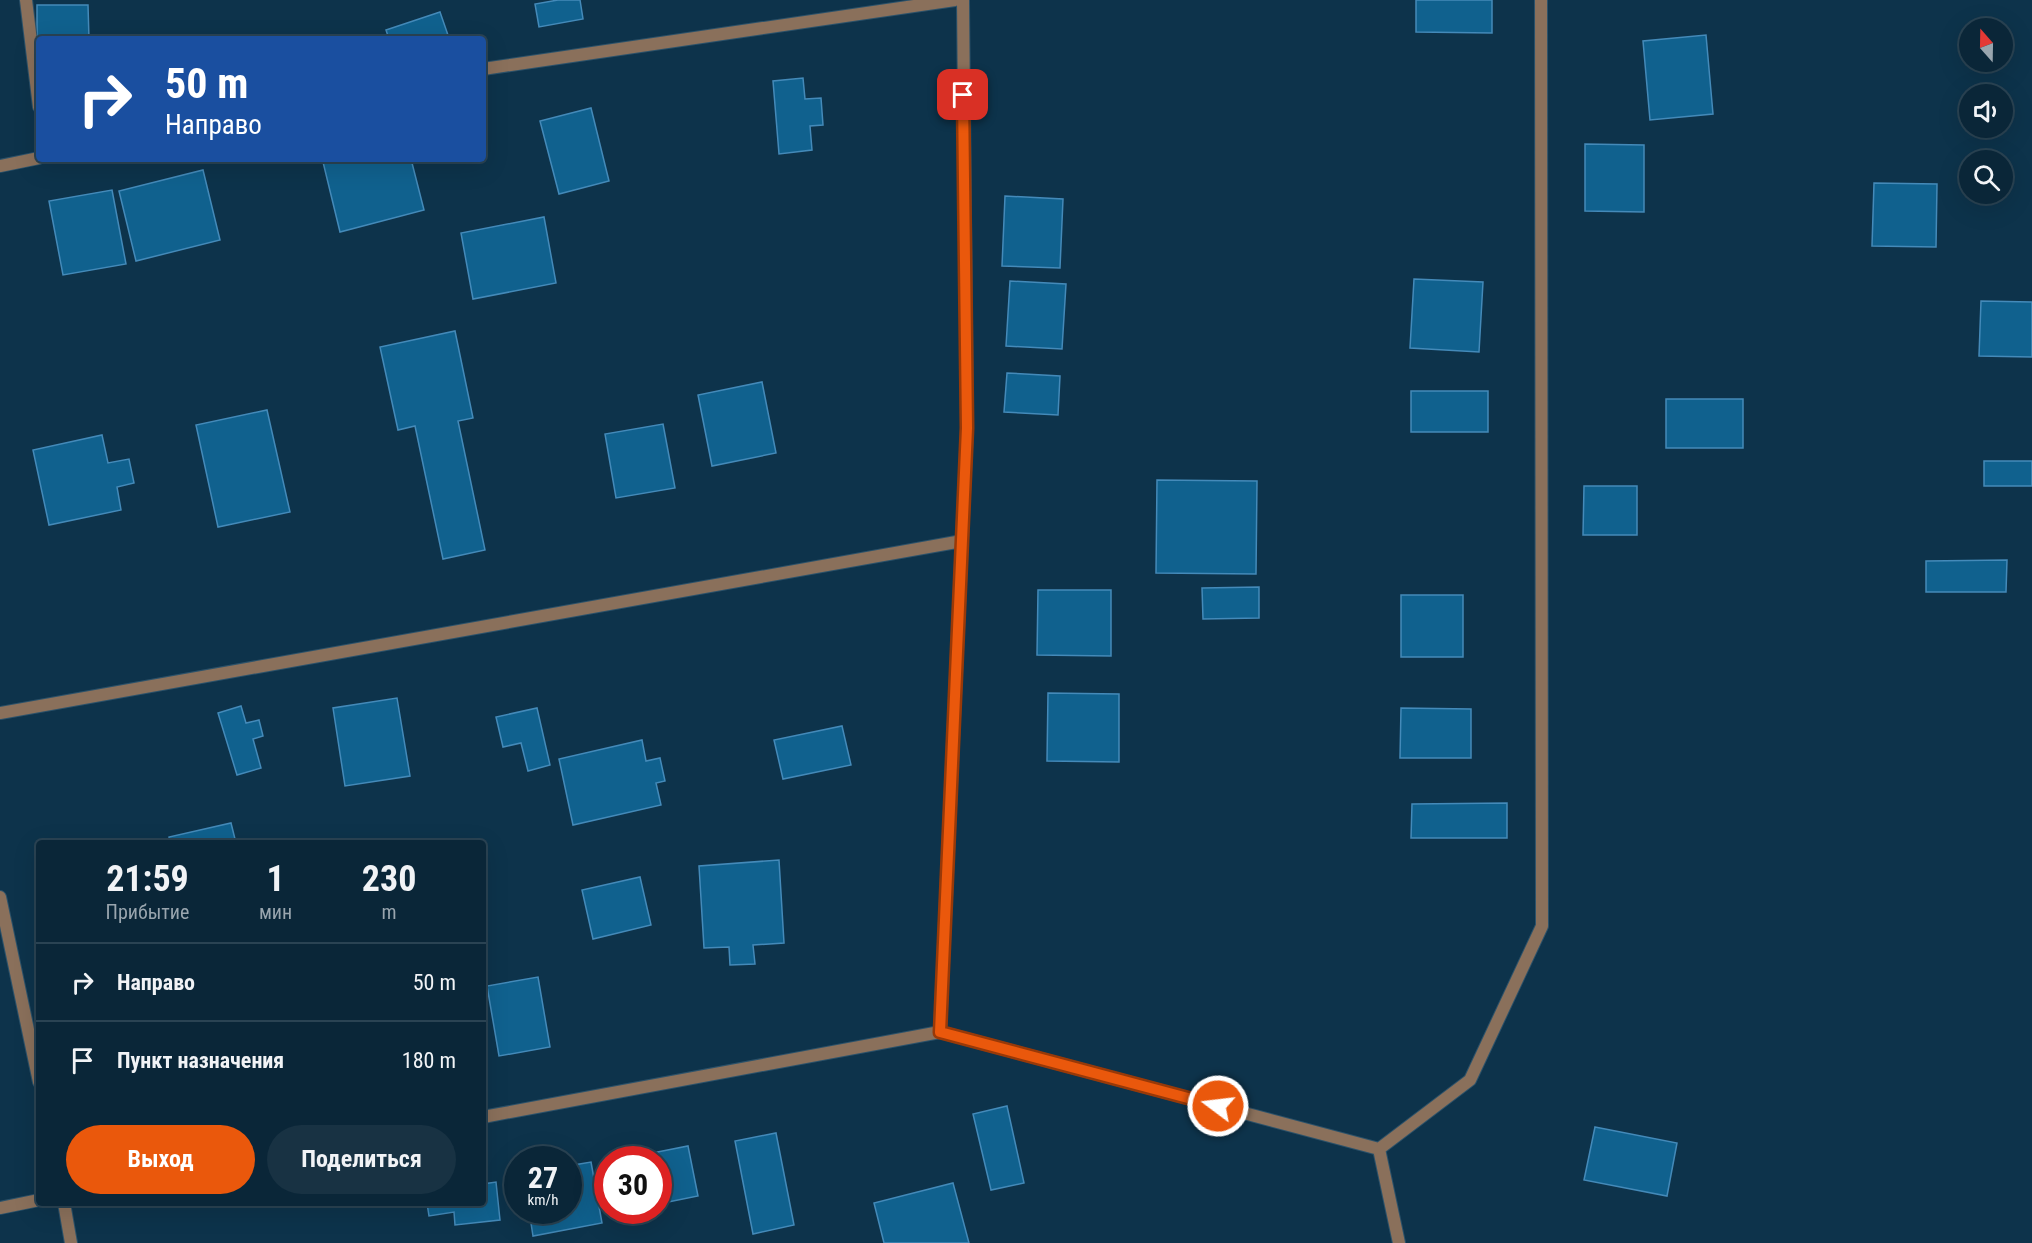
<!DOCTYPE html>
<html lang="ru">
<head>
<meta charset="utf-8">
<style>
	body { margin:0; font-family:"Roboto Condensed",sans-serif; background:#183243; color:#f1f3f6; height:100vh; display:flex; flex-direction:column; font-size:22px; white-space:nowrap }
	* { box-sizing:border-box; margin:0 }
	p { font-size:20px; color:#99a5ae }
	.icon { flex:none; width:33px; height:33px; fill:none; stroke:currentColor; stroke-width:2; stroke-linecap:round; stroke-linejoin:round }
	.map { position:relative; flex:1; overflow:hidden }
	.details { position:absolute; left:36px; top:840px; width:450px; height:366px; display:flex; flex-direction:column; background:#0a2638; border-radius:6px; box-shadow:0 6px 24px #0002,0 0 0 2px #2a4353 }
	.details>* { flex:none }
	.banner { position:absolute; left:36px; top:36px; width:450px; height:126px; border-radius:6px; box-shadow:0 6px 24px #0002,0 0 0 2px #2a4353; background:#1a4fa0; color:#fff; overflow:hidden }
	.needle { width:39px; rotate:340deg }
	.buttons { position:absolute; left:1959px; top:18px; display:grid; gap:12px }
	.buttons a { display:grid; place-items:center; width:54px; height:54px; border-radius:50%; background:#0a2638; box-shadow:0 6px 24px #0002,0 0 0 2px #2a4353; font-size:30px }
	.speed { position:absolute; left:504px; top:1146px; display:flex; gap:12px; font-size:30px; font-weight:700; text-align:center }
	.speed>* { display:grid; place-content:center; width:78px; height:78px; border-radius:50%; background:#0a2638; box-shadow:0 6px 24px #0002,0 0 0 2px #2a4353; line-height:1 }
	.speed small { font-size:15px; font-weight:400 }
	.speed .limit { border:9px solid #d22; background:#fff; color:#111 }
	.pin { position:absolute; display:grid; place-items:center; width:51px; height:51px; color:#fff; margin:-26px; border-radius:12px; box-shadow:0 3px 9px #0006 }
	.me { position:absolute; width:66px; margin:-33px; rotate:285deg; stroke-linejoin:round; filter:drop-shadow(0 0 4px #0008) }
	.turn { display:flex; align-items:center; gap:21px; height:126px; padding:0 30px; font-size:27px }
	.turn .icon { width:78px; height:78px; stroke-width:2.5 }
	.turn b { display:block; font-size:42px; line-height:51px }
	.eta { display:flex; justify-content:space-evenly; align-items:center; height:102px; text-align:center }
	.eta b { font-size:36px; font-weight:700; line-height:42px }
	.primary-button { display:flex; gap:12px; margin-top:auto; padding:12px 30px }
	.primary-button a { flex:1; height:69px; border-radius:36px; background:#ea580c; color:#fff; font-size:24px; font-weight:700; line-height:69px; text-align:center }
	.primary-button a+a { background:#183243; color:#f1f3f6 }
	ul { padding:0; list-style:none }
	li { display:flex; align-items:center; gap:18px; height:78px; padding:0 30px; border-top:2px solid #2a4353 }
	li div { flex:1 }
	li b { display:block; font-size:22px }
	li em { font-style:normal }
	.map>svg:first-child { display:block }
</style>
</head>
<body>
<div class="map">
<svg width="2032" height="1243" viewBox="0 0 2032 1243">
	<rect width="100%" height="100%" fill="#0d334b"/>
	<path fill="#10618e" stroke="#448ab9" stroke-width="1.5" d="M558 0H580L583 19 539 27 535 4Z
		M1416 0H1492V33L1416 32Z
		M37 5H88L89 39H39V51H37Z
		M440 12 449 38 389 39 386 30Z
		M1706 35 1713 114 1650 120 1643 41Z
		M803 78 805 99 821 98 823 125 810 126 812 150 779 154 773 81Z
		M591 108 609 181 559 194 540 121Z
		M1585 144 1644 145V212L1585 211Z
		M334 159H411L424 210 340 232 323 162Z
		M203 170 220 240 136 261 119 191Z
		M1874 183 1937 184 1936 247 1872 246Z
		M112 190 126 264 63 275 49 201Z
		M1005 196 1063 199 1060 268 1002 266Z
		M544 217 556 283 473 299 461 233Z
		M1414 279 1483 282 1479 352 1410 348Z
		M1010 281 1066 284 1062 349 1006 346Z
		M1981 301 2032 302V357L1979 356Z
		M455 331 473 418 458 421 485 550 443 559 415 426 398 430 380 347Z
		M1007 373 1060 376 1058 415 1004 412Z
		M762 382 776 453 712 466 698 395Z
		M1411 391H1488V432H1411Z
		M1666 399H1743V448H1666Z
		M267 410 290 512 218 527 196 425Z
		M663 424 675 488 616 498 605 434Z
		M102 435 108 463 129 459 134 483 117 487 121 510 49 525 33 450Z
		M1984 461H2032V486H1984Z
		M1157 480 1257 481 1256 574 1156 573Z
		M1584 486H1637V535H1583Z
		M2007 560 2006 592H1926V561Z
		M1259 587V618L1203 619 1202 588Z
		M1038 590H1111V656L1037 655Z
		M1401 595H1463V657H1401Z
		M1048 693 1119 694V762L1047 761Z
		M397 698 410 776 345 786 333 708Z
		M241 706 246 723 259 720 263 736 253 739 261 768 237 775 218 713Z
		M537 708 550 765 528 771 521 743 503 747 496 717Z
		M1401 708 1471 709V758H1400Z
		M842 726 851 765 783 779 774 740Z
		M642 740 646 761 660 758 665 781 656 783 661 805 573 825 559 759Z
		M1507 803V838H1411L1412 804Z
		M231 823 236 843H170L169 837Z
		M779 860 784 943 753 945 755 964 730 965 729 947 704 948 699 866Z
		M640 877 651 925 593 939 582 890Z
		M538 977 550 1047 499 1056 487 986Z
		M1007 1106 1024 1183 991 1190 973 1114Z
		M1595 1127 1677 1143 1667 1196 1584 1180Z
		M776 1133 794 1225 753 1234 735 1141Z
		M688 1146 698 1196 658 1204V1160H637V1156Z
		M591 1162 602 1223 533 1236 529 1210H568V1166Z
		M496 1182 500 1220 455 1225 454 1212 429 1216 427 1203H483V1184Z
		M953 1183 969 1243H884L874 1203Z"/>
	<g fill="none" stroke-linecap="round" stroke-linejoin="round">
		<defs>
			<path id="street" d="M26 0 39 107
				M483 69 955 0
				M0 166 39 158
				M0 713 962 541
				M0 897 39 1082
				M940 1032 967 428 963 0
				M483 1117 940 1032 1379 1149 1399 1243
				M1379 1149 1470 1080 1542 926 1541 0
				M64 1203 71 1243
				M0 1208 39 1200"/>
		</defs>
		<use href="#street" stroke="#2c526a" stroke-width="14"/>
		<use href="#street" stroke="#8a705b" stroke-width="12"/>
	</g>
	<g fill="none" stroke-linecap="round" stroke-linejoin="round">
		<defs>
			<path id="route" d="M963 95 967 428 940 1032 1218 1106"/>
		</defs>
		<use href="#route" stroke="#983908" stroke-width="15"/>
		<use href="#route" stroke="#ea580c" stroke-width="10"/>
	</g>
</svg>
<div class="buttons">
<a><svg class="needle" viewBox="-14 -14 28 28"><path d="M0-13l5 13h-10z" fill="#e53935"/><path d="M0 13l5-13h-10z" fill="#99a5ae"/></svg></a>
<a><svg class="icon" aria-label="sound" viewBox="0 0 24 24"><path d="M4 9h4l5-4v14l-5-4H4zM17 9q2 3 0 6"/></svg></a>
<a><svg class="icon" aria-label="search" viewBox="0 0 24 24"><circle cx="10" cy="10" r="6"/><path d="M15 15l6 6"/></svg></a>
</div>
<div class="speed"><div>27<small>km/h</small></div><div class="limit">30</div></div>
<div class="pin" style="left:963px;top:95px;background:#d93025"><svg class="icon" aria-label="arrive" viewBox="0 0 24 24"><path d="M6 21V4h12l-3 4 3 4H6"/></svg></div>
<svg class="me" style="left:1218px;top:1106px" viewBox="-20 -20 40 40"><circle r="17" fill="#ea580c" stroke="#fff" stroke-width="3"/><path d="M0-11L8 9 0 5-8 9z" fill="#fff"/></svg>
<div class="banner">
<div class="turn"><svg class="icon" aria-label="right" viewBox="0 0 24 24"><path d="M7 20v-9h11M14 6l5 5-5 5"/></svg><div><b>50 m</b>Направо</div></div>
</div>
<section class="details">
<div class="eta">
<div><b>21:59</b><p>Прибытие</p></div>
<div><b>1</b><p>мин</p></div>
<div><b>230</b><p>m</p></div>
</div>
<ul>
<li><svg class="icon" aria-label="right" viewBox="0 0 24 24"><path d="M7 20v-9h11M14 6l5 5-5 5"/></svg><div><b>Направо</b></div><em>50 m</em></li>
<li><svg class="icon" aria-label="arrive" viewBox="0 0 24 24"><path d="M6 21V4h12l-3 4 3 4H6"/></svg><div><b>Пункт назначения</b></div><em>180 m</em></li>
</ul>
<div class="primary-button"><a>Выход</a><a>Поделиться</a></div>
</section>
</div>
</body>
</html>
